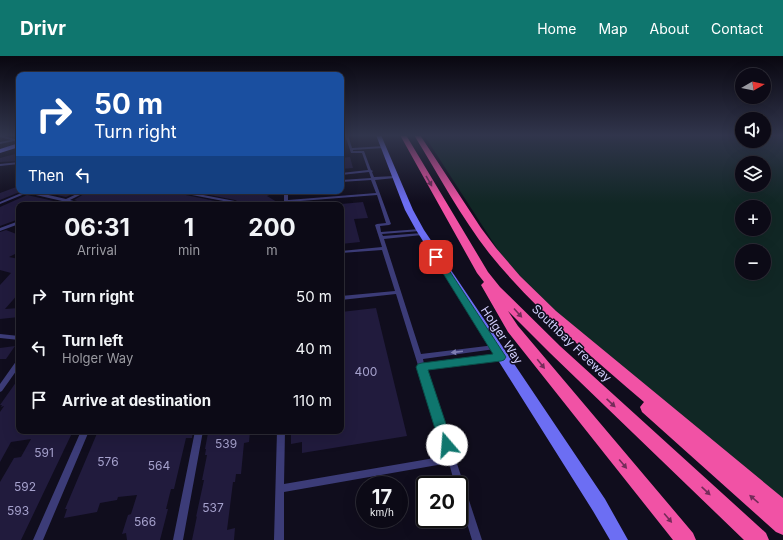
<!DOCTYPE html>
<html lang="en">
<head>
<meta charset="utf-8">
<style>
	body { margin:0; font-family:Inter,sans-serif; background:#1a1823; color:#f1f3f6; height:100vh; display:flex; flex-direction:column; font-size:15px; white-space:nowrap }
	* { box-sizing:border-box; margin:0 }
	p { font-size:13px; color:#9a9aa1 }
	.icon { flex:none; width:22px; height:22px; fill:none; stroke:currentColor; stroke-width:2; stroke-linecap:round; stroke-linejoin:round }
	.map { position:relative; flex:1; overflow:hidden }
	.details { position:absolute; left:16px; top:146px; width:328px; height:232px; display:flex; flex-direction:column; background:#0c0a16; border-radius:8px; box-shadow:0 4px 16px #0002,0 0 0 1px #2c2b35 }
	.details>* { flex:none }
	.hud { position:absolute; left:16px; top:16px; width:328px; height:122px; border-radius:8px; box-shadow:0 4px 16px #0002,0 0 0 1px #2c2b35; background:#1a4fa0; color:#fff; overflow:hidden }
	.needle { width:26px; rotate:81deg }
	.tools { position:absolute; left:735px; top:12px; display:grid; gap:8px }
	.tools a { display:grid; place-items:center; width:36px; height:36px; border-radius:50%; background:#0c0a16; box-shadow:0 4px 16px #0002,0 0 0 1px #2c2b35; font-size:20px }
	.speed { position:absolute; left:356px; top:420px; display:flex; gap:8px; font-size:20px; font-weight:700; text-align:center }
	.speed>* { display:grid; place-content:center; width:52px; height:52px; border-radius:50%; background:#0c0a16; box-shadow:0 4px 16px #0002,0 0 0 1px #2c2b35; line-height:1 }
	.speed small { font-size:10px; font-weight:400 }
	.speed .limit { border:2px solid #111; border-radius:6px; background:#fff; color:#111 }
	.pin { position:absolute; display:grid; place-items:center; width:34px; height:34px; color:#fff; margin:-17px; border-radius:8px; box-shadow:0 2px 6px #0006 }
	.me { position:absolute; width:44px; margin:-22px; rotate:342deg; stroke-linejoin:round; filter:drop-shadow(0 0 3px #0008) }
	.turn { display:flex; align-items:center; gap:14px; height:84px; padding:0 12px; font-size:18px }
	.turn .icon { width:52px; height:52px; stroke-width:2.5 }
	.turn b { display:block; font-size:28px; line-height:34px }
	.then { display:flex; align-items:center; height:38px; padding:0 12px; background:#0003; gap:8px; font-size:15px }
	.eta { display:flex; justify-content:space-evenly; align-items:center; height:68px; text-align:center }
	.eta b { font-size:24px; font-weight:700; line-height:28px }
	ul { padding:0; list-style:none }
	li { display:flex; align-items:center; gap:12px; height:52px; padding:0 12px }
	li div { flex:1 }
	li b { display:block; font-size:15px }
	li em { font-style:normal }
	header { display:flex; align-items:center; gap:24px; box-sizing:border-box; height:56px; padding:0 20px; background:#0f766e; color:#fff }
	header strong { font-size:19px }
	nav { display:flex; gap:22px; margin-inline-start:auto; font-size:14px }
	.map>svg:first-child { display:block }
</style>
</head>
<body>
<header>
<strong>Drivr</strong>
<nav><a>Home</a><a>Map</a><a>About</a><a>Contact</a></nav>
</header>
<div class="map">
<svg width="783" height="484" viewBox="0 0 783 484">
	<rect width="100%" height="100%" fill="#100d1d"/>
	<path fill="#112725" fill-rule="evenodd" d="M424 79H742V85H764V79H783V447L516 222ZM742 107H764V129H742ZM742 151H764V173H742ZM742 195H764V217H742Z"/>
	<path fill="#211b3d" d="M19 97V105L0 106V102Z
		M350 101 353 112 341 113V102Z
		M19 130V135H22L0 144V137Z
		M38 135H79L66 141Z
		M89 135H173L176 137 235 149H90L74 144Z
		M190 135H279L267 140 282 149H245L235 144Z
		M27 139 58 146 53 149H19V163L0 170V151Z
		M363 146 368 162 354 163 360 186 341 188V148Z
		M6 174 19 179V196L9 201 19 203V237L5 253 19 252V261L0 263V229L11 217 0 214V176Z
		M376 252 407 380 302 397V386L291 388V375H341V256Z
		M15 290 6 303H0V292Z
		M19 322V375H73L21 484H0V426L14 402 21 401 31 383 11 386 0 406V356L4 350 1 351 2 349H0Z
		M98 375H193L192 382H186L174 433H171L166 453H168L160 484H127L126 477 122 478 128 459 131 458 137 439 118 441 117 444 100 447 97 456 64 462 67 453H65Z
		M223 375H250L249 386 244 387 241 418H236L235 426H233L227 474 235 472 234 484H192L197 460 196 461 204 424H202L207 399H205L206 393H205L208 377Z"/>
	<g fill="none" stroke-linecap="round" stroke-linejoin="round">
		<path fill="#3c3c78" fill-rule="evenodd" d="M0 79 19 84V86L14 85 0 88V86L11 84 0 81Z
			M345 79H348L352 92 384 90V92H383L353 94V95H364L371 114 373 115 372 116 374 121 395 120 397 121 395 122 375 124 391 168 389 169 380 170 381 176 420 173 422 174 420 175 382 178 383 180 422 177 424 178 422 179 384 183 421 298 495 289H497L498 291 497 293H495L423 303 424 308 501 299H503L504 301 503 303H501L426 313 482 484H472L459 441V429H455L449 407 284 436V484H274L277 375H285L284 428 446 400 396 238 341 244V240L395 235 382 194 341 197V195L382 191 375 169 377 168 386 167 377 139 288 146V149H284V135H288V144L376 137 371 124 341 126V124L371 122 369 116 341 119V117L368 114 362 97H351Z
			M19 106V108L0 110V108Z
			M26 135H31L66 143 83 135H88L70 144 89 149H82L66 146 59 149H54L62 145 27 137 0 148V146Z
			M174 135H182L235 145 244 149H239L234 147 176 136Z
			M19 165V168L0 175V172Z
			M0 278 19 280V284L0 282Z
			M17 304H19V311L2 335 0 336V328Z
			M81 375H89L43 484H33Z
			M195 375H203L183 484H173Z"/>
		<path fill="#6c6ef3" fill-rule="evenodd" d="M376 79H381L413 154 424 174 605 443 628 484H610L593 455 416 174 405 154Z
			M19 87V91L0 97V93Z"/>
		<path fill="#f152a5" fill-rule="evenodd" d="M400 79H406L488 216 500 231 560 290 766 477 769 484H744L550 297 508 255 518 270 693 477 696 484H673L508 276 481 229 484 226 477 217Z
			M414 79H420L481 172 496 192 520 220 556 255 783 442V479L776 476 642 356 640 351 644 346C590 299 534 253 489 197 461 161 438 118 414 79Z"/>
	</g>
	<defs><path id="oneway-solid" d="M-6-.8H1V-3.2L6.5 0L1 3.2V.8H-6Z"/></defs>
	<g fill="#752c5a">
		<use href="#oneway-solid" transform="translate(429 125) rotate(60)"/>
		<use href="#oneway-solid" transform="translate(518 257) rotate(48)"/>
		<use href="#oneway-solid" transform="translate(541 308) rotate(51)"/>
		<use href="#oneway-solid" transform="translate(611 347) rotate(43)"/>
		<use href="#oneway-solid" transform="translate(623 408) rotate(50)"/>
		<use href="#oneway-solid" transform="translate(706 435) rotate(43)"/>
		<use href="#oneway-solid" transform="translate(754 443) rotate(-139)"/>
		<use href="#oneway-solid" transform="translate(668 462) rotate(50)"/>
	</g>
	<use fill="#7f7eb3" href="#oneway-solid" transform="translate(457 296) rotate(173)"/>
	<linearGradient id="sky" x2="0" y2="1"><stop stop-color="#090710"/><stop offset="0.54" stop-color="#31354c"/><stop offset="1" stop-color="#31354c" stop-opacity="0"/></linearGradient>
	<rect width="783" height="147" fill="url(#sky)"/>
	<path fill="#0f766e" stroke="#0a4d48" d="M434 199H439L506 301 504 304 501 305 428 314 453 389 451 393 447 395 442 393 440 389 416 311 418 308 422 307 493 298 433 201Z"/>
	<g text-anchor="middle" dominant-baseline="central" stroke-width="3" stroke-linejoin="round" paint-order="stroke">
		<g font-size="12" fill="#d1cefb" stroke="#100d1d">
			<text transform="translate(502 279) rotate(57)">Holger Way</text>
			<text transform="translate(572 287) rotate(44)">Southbay Freeway</text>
		</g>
		<g font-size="12" fill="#a5a1cc">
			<text x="366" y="315">400</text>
			<text x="226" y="387">539</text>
			<text x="44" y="396">591</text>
			<text x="108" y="405">576</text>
			<text x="159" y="409">564</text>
			<text x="25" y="430">592</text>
			<text x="213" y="451">537</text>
			<text x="18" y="454">593</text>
			<text x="145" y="465">566</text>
		</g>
	</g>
</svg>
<div class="tools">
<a><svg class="needle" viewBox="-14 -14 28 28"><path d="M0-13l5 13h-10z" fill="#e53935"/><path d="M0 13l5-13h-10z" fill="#9a9aa1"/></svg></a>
<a><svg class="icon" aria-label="sound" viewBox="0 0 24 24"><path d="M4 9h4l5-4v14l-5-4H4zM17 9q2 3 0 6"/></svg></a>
<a><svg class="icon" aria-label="layers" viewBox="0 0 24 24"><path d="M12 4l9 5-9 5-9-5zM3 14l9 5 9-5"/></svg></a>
<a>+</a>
<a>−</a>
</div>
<div class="speed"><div>17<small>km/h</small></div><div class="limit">20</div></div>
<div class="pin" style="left:436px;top:201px;background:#d93025"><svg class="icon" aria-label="arrive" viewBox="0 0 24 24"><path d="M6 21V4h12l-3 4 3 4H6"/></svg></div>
<svg class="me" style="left:447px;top:389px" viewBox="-20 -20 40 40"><circle r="19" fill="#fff"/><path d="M0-13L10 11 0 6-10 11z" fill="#0f766e"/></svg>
<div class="hud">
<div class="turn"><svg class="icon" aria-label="right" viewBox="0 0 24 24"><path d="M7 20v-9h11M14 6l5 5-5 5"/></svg><div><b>50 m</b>Turn right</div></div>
<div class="then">Then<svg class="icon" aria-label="left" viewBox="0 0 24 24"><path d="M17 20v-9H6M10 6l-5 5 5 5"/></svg></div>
</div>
<section class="details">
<div class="eta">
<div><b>06:31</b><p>Arrival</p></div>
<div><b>1</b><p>min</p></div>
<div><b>200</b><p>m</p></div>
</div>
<ul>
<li><svg class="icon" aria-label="right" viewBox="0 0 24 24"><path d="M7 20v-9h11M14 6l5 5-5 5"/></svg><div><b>Turn right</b></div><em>50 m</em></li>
<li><svg class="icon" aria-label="left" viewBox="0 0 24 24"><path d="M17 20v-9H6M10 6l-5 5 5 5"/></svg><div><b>Turn left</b><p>Holger Way</p></div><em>40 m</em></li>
<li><svg class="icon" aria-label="arrive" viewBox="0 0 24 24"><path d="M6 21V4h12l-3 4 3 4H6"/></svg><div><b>Arrive at destination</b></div><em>110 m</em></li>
</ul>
</section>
</div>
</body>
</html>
